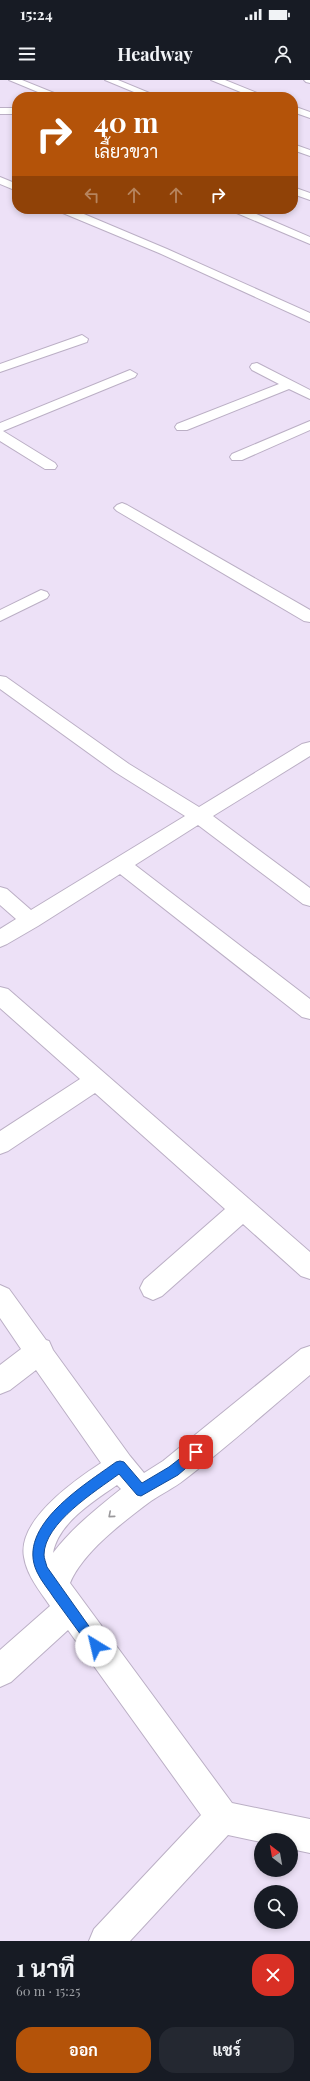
<!DOCTYPE html>
<html lang="th">
<head>
<meta charset="utf-8">
<style>
	body { margin:0; font-family:"Playfair Display",Sarabun,serif; background:#242831; color:#f1f3f6; height:100vh; display:flex; flex-direction:column; font-size:15px; white-space:nowrap }
	* { box-sizing:border-box; margin:0 }
	p { font-size:13px; color:#9ea1a6 }
	.icon { flex:none; width:22px; height:22px; fill:none; stroke:currentColor; stroke-width:2; stroke-linecap:round; stroke-linejoin:round }
	.map { position:relative; height:1861px; overflow:hidden }
	.panel { display:flex; flex-direction:column; background:#171b24; flex:1 }
	.panel>* { flex:none }
	.banner { position:absolute; left:12px; top:12px; width:286px; height:122px; border-radius:16px; box-shadow:0 2px 6px #0003; background:#b45309; color:#fff; overflow:hidden }
	.needle { width:26px; rotate:329deg }
	.fabs { position:absolute; left:254px; top:1753px; display:grid; gap:8px }
	.fabs a { display:grid; place-items:center; width:44px; height:44px; border-radius:50%; background:#171b24; box-shadow:0 2px 6px #0003; font-size:20px }
	.pin { position:absolute; display:grid; place-items:center; width:34px; height:34px; color:#fff; margin:-17px; border-radius:8px; box-shadow:0 2px 6px #0006 }
	.me { position:absolute; width:44px; margin:-22px; rotate:324deg; stroke-linejoin:round; filter:drop-shadow(0 0 3px #0008) }
	.turn { display:flex; align-items:center; gap:14px; height:84px; padding:0 16px; font-size:18px }
	.turn .icon { width:52px; height:52px; stroke-width:2.5 }
	.turn b { display:block; font-size:28px; line-height:34px }
	.lanes { display:flex; align-items:center; height:38px; padding:0 16px; background:#0003; justify-content:center; gap:20px; direction:ltr }
	.lanes .off { opacity:.35 }
	.round { display:grid; place-items:center; flex:none; width:42px; height:42px; border-radius:16px; background:#242831 }
	.head { display:flex; align-items:center; justify-content:space-between; height:68px; padding:0 16px }
	h1 { font-size:24px; font-weight:700; line-height:30px }
	.action { display:flex; gap:8px; margin-top:auto; padding:8px 16px }
	.action a { flex:1; height:46px; border-radius:16px; background:#b45309; color:#fff; font-size:16px; font-weight:700; line-height:46px; text-align:center }
	.action a+a { background:#242831; color:#f1f3f6 }
	.status { display:flex; justify-content:space-between; align-items:center; height:28px; padding:0 20px; background:#171b24; direction:ltr }
	.status svg { height:11px; fill:currentColor }
	header { display:flex; justify-content:space-between; align-items:center; height:52px; padding:0 16px; background:#171b24; font-size:18px; font-weight:700 }
	.map>svg:first-child { display:block }
</style>
</head>
<body>
<div class="status"><b>15:24</b><svg viewBox="0 0 49 12"><path d="M0 12V9h3v3zM5 12V6h3v6zM10 12V3h3v9zM15 12V0h3v12zM26 1h20v11H26zM47 4h2v5h-2z"/></svg></div>
<header><svg class="icon" aria-label="menu" viewBox="0 0 24 24"><path d="M4 6h16M4 12h16M4 18h16"/></svg>Headway<svg class="icon" aria-label="person" viewBox="0 0 24 24"><circle cx="12" cy="8" r="4"/><path d="M4 21q1-7 8-7t8 7"/></svg></header>
<div class="map">
<svg width="310" height="1861" viewBox="0 0 310 1861">
	<rect width="100%" height="100%" fill="#ede1f7"/>
	<g fill="none" stroke-linecap="round" stroke-linejoin="round">
		<defs>
			<path id="street" d="M9 0H22L64 17H50Z
				M105 0H118L159 17H146Z
				M211 0H225L267 17H253Z
				M304 0H310V3L306 2Z
				M293 26 310 32V38L293 32Z
				M0 28H17V34H0Z
				M293 64 310 70V76L293 70Z
				M0 97 17 104V111L0 104Z
				M293 107 310 113V120L293 114Z
				M57 129H72L167 169 310 233V242L159 173 58 131Z
				M231 129H245L310 157V164L232 131Z
				M82 255 88 259 87 262 0 292V284Z
				M257 283 310 310V319L289 309 187 350H177L175 347 177 344 279 304 252 290 250 287 252 284Z
				M130 290 137 294 135 297 3 351 55 383 57 386 55 389H45L0 361V343Z
				M310 341V350L242 380H232L230 377 232 374Z
				M122 423 127 425 310 530V542L304 541 117 431 114 428 117 425Z
				M41 510 47 512 49 515 47 518 0 541V530Z
				M0 596 6 597 129 684 199 727 302 664 310 662V676L213 736 310 808V826L303 824 198 745 135 785 310 919V939L302 937 120 794 38 846 7 864 0 867V849L16 839 0 825V807L7 809 31 830 185 736 115 692 0 609Z
				M0 907 8 909 310 1172V1199L301 1196 243 1144 162 1216 153 1220 144 1216 140 1208 144 1200 225 1129 95 1013 8 1071 0 1074V1051L80 999 0 928Z
				M0 1205 9 1209 46 1260 49 1261 53 1270 130 1376 144 1393 163 1381 301 1269 310 1266V1295C268 1330 227 1367 184 1400 174 1408 161 1414 151 1421 124 1441 83 1472 70 1503L232 1723 310 1739V1773L291 1769V1760H261V1762L228 1755 130 1861H89L94 1849 201 1735 68 1550 11 1602 0 1607V1570L50 1526C40 1511 27 1496 24 1477 17 1440 75 1400 101 1383L36 1290 10 1310 0 1314V1285L21 1269 0 1238ZM117 1405 121 1409C96 1429 72 1448 53 1473 58 1443 94 1421 117 1405Z"/>
		</defs>
		<use href="#street" stroke="#bbafc5" stroke-width="2"/>
		<use href="#street" fill="#fff" fill-rule="evenodd"/>
	</g>
	<defs><path id="oneway-chevron" d="M-2-3.5L2.5 0L-2 3.5" fill="none" stroke-width="1.6" stroke-linecap="round" stroke-linejoin="round"/></defs>
	<use stroke="#9a989b" href="#oneway-chevron" transform="translate(111 1435) rotate(139)"/>
	<path fill="#1a73e8" stroke="#114b97" d="M196 1366 200 1368 202 1372 200 1376 178 1395 141 1416 137 1415 119 1394C96 1411 44 1443 44 1475 44 1478 46 1483 47 1487L103 1566 101 1570 96 1572 92 1570C79 1553 67 1535 54 1518 49 1510 41 1501 37 1492 15 1446 86 1404 116 1382L120 1381 124 1382 142 1403 169 1387Z"/>
</svg>
<div class="fabs">
<a><svg class="needle" viewBox="-14 -14 28 28"><path d="M0-13l5 13h-10z" fill="#e53935"/><path d="M0 13l5-13h-10z" fill="#9ea1a6"/></svg></a>
<a><svg class="icon" aria-label="search" viewBox="0 0 24 24"><circle cx="10" cy="10" r="6"/><path d="M15 15l6 6"/></svg></a>
</div>
<div class="pin" style="left:196px;top:1372px;background:#d93025"><svg class="icon" aria-label="arrive" viewBox="0 0 24 24"><path d="M6 21V4h12l-3 4 3 4H6"/></svg></div>
<svg class="me" style="left:96px;top:1566px" viewBox="-20 -20 40 40"><circle r="19" fill="#fff"/><path d="M0-13L10 11 0 6-10 11z" fill="#1a73e8"/></svg>
<div class="banner">
<div class="turn"><svg class="icon" aria-label="right" viewBox="0 0 24 24"><path d="M7 20v-9h11M14 6l5 5-5 5"/></svg><div><b>40 m</b>เลี้ยวขวา</div></div>
<div class="lanes"><svg class="icon off" aria-label="left" viewBox="0 0 24 24"><path d="M17 20v-9H6M10 6l-5 5 5 5"/></svg><svg class="icon off" aria-label="ahead" viewBox="0 0 24 24"><path d="M12 20V5M6 11l6-6 6 6"/></svg><svg class="icon off" aria-label="ahead" viewBox="0 0 24 24"><path d="M12 20V5M6 11l6-6 6 6"/></svg><svg class="icon" aria-label="right" viewBox="0 0 24 24"><path d="M7 20v-9h11M14 6l5 5-5 5"/></svg></div>
</div>
</div>
<section class="panel">
<div class="head"><div><h1>1 นาที</h1><p>60 m · 15:25</p></div><a class="round" style="background:#d93025;color:#fff"><svg class="icon" aria-label="close" viewBox="0 0 24 24"><path d="M6 6l12 12M18 6L6 18"/></svg></a></div>
<div class="action"><a>ออก</a><a>แชร์</a></div>
</section>
</body>
</html>
